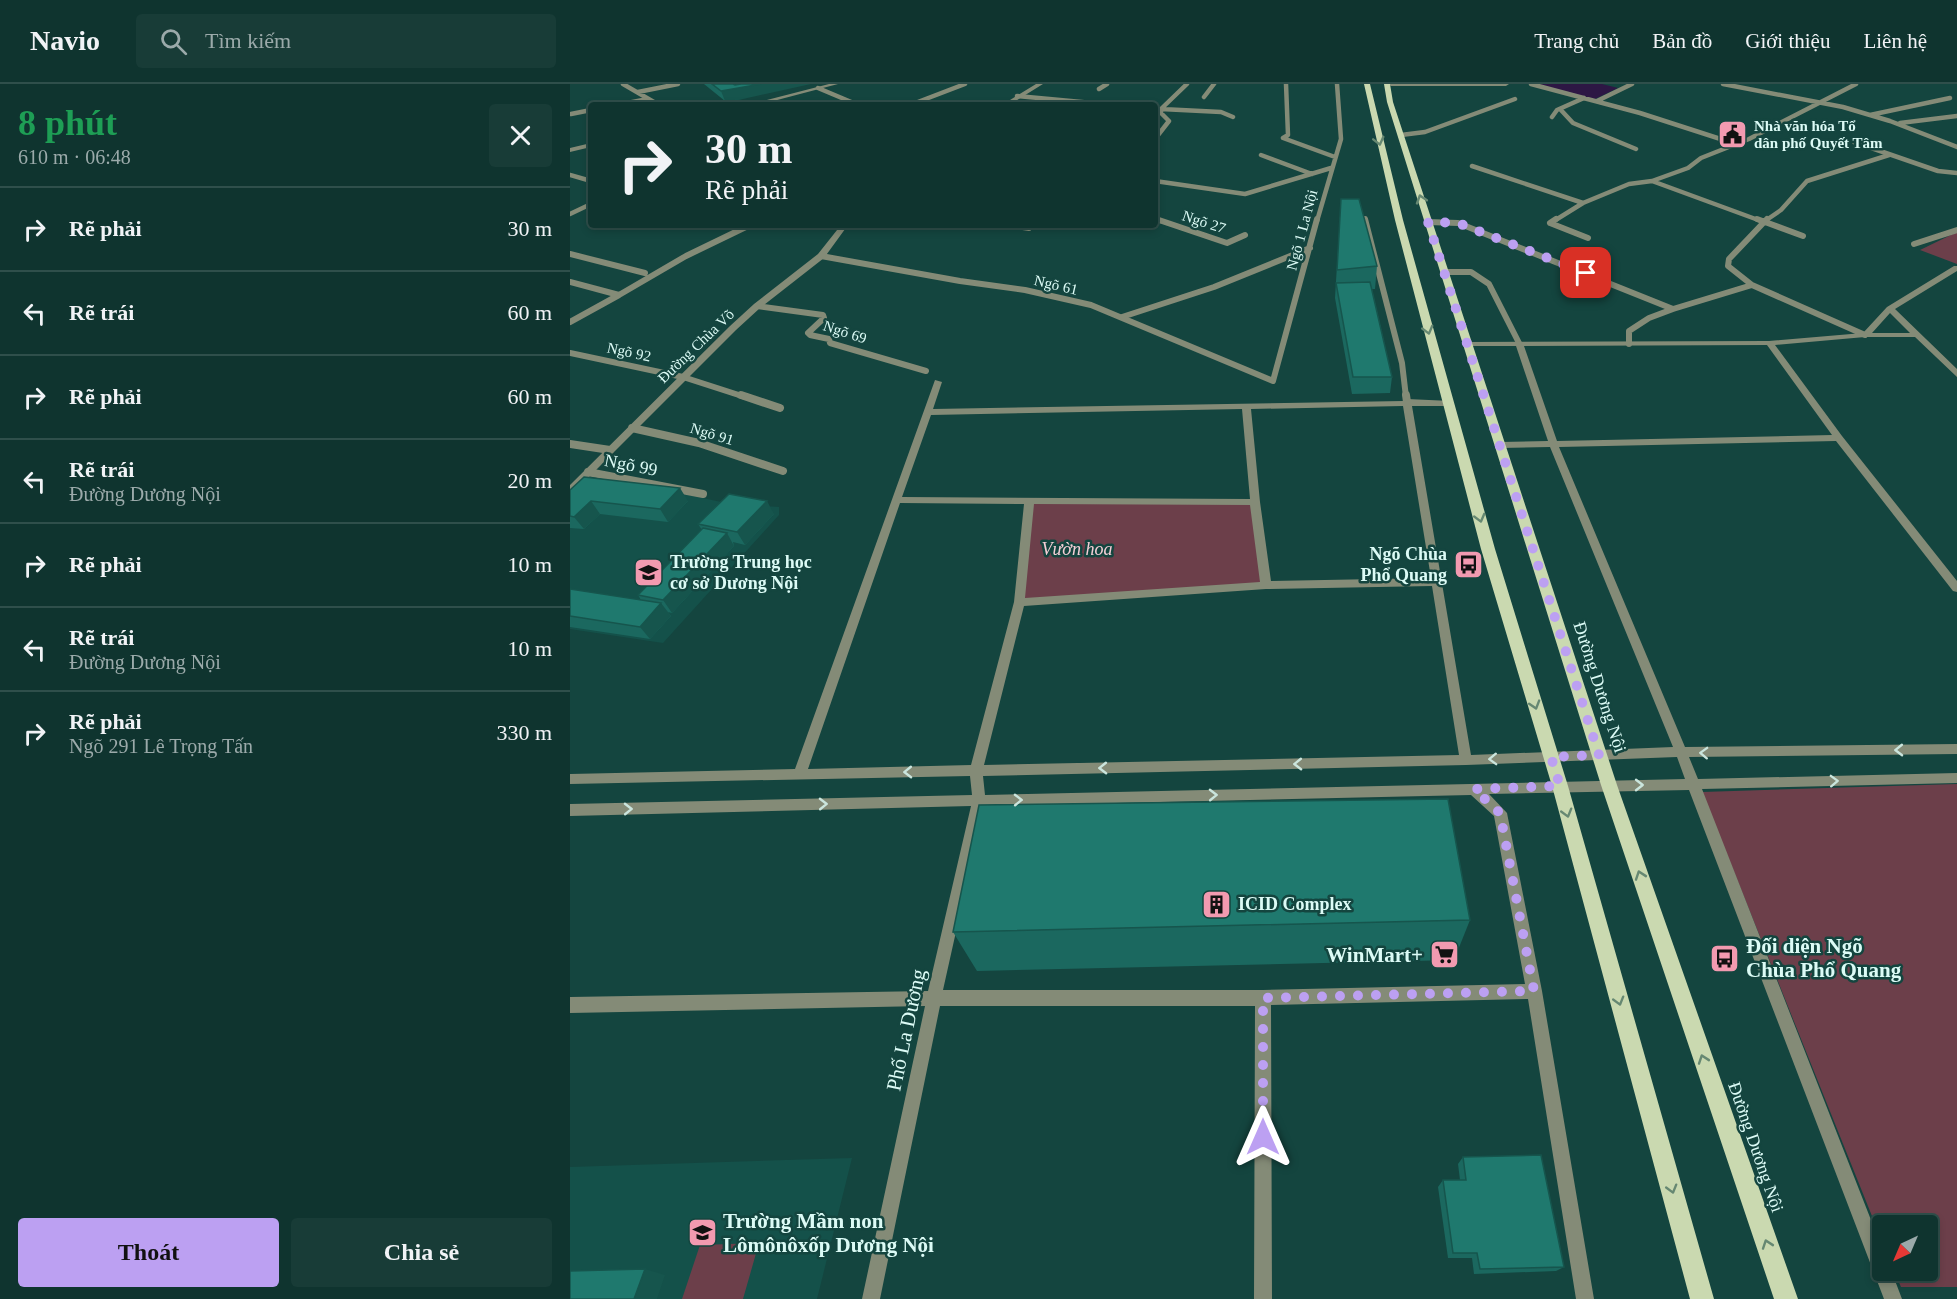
<!DOCTYPE html>
<html lang="vi">
<head>
<meta charset="utf-8">
<style>
	body { margin:0; font-family:Georgia,serif; background:#183c37; color:#f1f3f6; height:100vh; display:flex; flex-direction:column; font-size:22px; white-space:nowrap }
	* { box-sizing:border-box; margin:0 }
	p { font-size:20px; color:#9baaaa }
	.icon { flex:none; width:33px; height:33px; fill:none; stroke:currentColor; stroke-width:2; stroke-linecap:round; stroke-linejoin:round }
	.map { position:relative; flex:1; overflow:hidden }
	.side { display:flex; flex-direction:column; background:#0f342f; width:570px }
	.side>* { flex:none }
	.guide { position:absolute; left:18px; top:18px; width:570px; height:126px; border-radius:6px; box-shadow:0 3px 9px #0003,0 0 0 2px #2f4f4b; background:#0f342f; color:#f1f3f6; overflow:hidden }
	.needle { width:39px; rotate:224deg }
	.buttons { position:absolute; left:1302px; top:1131px; display:grid; gap:12px }
	.buttons a { display:grid; place-items:center; width:66px; height:66px; border-radius:6px; background:#0f342f; box-shadow:0 3px 9px #0003,0 0 0 2px #2f4f4b; font-size:30px }
	.pin { position:absolute; display:grid; place-items:center; width:51px; height:51px; color:#fff; margin:-26px; border-radius:12px; box-shadow:0 3px 9px #0006 }
	.me { position:absolute; width:66px; margin:-33px; rotate:0deg; stroke-linejoin:round; filter:drop-shadow(0 0 4px #0008) }
	.turn { display:flex; align-items:center; gap:21px; height:126px; padding:0 18px; font-size:27px }
	.turn .icon { width:78px; height:78px; stroke-width:2.5 }
	.turn b { display:block; font-size:42px; line-height:51px }
	.round { display:grid; place-items:center; flex:none; width:63px; height:63px; border-radius:6px; background:#183c37 }
	.overview { display:flex; align-items:center; justify-content:space-between; height:102px; padding:0 18px }
	h1 { font-size:36px; font-weight:600; line-height:45px; color:#1e9e55 }
	.button { display:flex; gap:12px; margin-top:auto; padding:12px 18px }
	.button a { flex:1; height:69px; border-radius:6px; background:#bca0f2; color:#111; font-size:24px; font-weight:600; line-height:69px; text-align:center }
	.button a+a { background:#183c37; color:#f1f3f6 }
	ul { padding:0; list-style:none }
	li { display:flex; align-items:center; gap:18px; height:84px; padding:0 18px; border-top:2px solid #2f4f4b }
	li div { flex:1 }
	li b { display:block; font-size:22px }
	li em { font-style:normal }
	header { display:flex; align-items:center; gap:36px; box-sizing:border-box; height:84px; padding:0 30px; background:#0f342f; border-bottom:2px solid #2f4f4b }
	header strong { font-size:28px }
	nav { display:flex; gap:33px; margin-inline-start:auto; font-size:21px }
	.search { width:420px; height:54px; background:#183c37; display:flex; align-items:center; gap:15px; box-sizing:border-box; padding:0 21px; border-radius:6px; color:#9baaaa; font-size:22px }
	main { display:flex; flex:1; min-height:0 }
	.map>svg:first-child { display:block }
</style>
</head>
<body>
<header>
<strong>Navio</strong>
<div class="search"><svg class="icon" aria-label="search" viewBox="0 0 24 24"><circle cx="10" cy="10" r="6"/><path d="M15 15l6 6"/></svg>Tìm kiếm</div>
<nav><a>Trang chủ</a><a>Bản đồ</a><a>Giới thiệu</a><a>Liên hệ</a></nav>
</header>
<main>
<section class="side">
<div class="overview"><div><h1>8 phút</h1><p>610 m · 06:48</p></div><a class="round"><svg class="icon" aria-label="close" viewBox="0 0 24 24"><path d="M6 6l12 12M18 6L6 18"/></svg></a></div>
<ul>
<li><svg class="icon" aria-label="right" viewBox="0 0 24 24"><path d="M7 20v-9h11M14 6l5 5-5 5"/></svg><div><b>Rẽ phải</b></div><em>30 m</em></li>
<li><svg class="icon" aria-label="left" viewBox="0 0 24 24"><path d="M17 20v-9H6M10 6l-5 5 5 5"/></svg><div><b>Rẽ trái</b></div><em>60 m</em></li>
<li><svg class="icon" aria-label="right" viewBox="0 0 24 24"><path d="M7 20v-9h11M14 6l5 5-5 5"/></svg><div><b>Rẽ phải</b></div><em>60 m</em></li>
<li><svg class="icon" aria-label="left" viewBox="0 0 24 24"><path d="M17 20v-9H6M10 6l-5 5 5 5"/></svg><div><b>Rẽ trái</b><p>Đường Dương Nội</p></div><em>20 m</em></li>
<li><svg class="icon" aria-label="right" viewBox="0 0 24 24"><path d="M7 20v-9h11M14 6l5 5-5 5"/></svg><div><b>Rẽ phải</b></div><em>10 m</em></li>
<li><svg class="icon" aria-label="left" viewBox="0 0 24 24"><path d="M17 20v-9H6M10 6l-5 5 5 5"/></svg><div><b>Rẽ trái</b><p>Đường Dương Nội</p></div><em>10 m</em></li>
<li><svg class="icon" aria-label="right" viewBox="0 0 24 24"><path d="M7 20v-9h11M14 6l5 5-5 5"/></svg><div><b>Rẽ phải</b><p>Ngõ 291 Lê Trọng Tấn</p></div><em>330 m</em></li>
</ul>
<div class="button"><a>Thoát</a><a>Chia sẻ</a></div>
</section>
<div class="map">
<svg width="1387" height="1215" viewBox="0 0 1387 1215">
	<rect width="100%" height="100%" fill="#14453f"/>
	<path fill="#14514a" d="M109 409 156 419 209 423V431L93 559 0 545V417Z
		M282 1074 247 1215H0V1083Z"/>
	<path fill="#6c3f4a" d="M1387 148V180L1350 166Z
		M462 419 682 420 692 499 452 515Z
		M1387 700V1203H1331L1324 1187 1358 1186V1142H1312V1157L1132 708Z
		M189 1159 173 1215H112L130 1161Z"/>
	<path fill="#2d1744" d="M963 0H1032L1048 4 1023 16Z"/>
	<g fill="none" stroke-linecap="round" stroke-linejoin="round">
		<path stroke="#848b77" stroke-width="4.5" d="M53 0 89 21
			M617 0 591 25 651 28 663 33
			M716 0 718 51 713 54 765 73
			M961 0 1070 29 1166 60
			M1153 0 1273 23 1320 37 1387 63
			M248 4 286 20
			M529 5 537 0
			M68 8 108 0
			M447 12 544 21
			M634 13 644 0
			M1027 17 1062 0
			M47 21 78 15
			M340 21 395 0
			M990 25 1003 39 1066 65
			M1 30 21 26
			M1300 31 1380 14
			M982 33 987 26 1014 14
			M1330 39 1387 32
			M831 51 855 48 945 15
			M585 55 599 37 591 29V25
			M1284 58 1368 87 1387 89
			M691 71 742 90
			M902 82 1013 119 984 137
			M0 91 21 97
			M585 97 675 110 761 84
			M1082 97 1118 84 1131 74 1179 55 1286 0
			M1013 119 1059 100 1082 97 1191 137
			M0 130 21 120
			M585 135 591 137
			M747 137 771 55 767 0
			M1195 137 1211 126 1237 97 1319 71"/>
		<path stroke="#848b77" stroke-width="6" d="M586 135 657 159 675 151
			M795 135 832 279 836 313
			M986 135 980 139 1018 154
			M1187 135 1233 152
			M858 138 888 139 1103 225
			M396 141H404
			M440 141 459 144 461 141
			M1344 160 1387 146
			M0 170 75 189
			M251 172 390 197 455 206 521 221 703 297 747 135
			M875 188H901L919 200 950 261
			M0 198 49 211 0 238
			M1182 201 1158 182 1159 175 1197 135
			M49 211 116 172 180 141
			M187 222 253 231 254 234 238 249 240 251 259 255 260 259 356 287
			M552 233 644 203 740 164
			M1059 260V247L1079 234 1103 225 1182 201 1295 251
			M0 269 113 293 175 313"/>
		<path stroke="#848b77" stroke-width="8" d="M171 311 210 324
			M836 311 837 318
			M62 344 129 359 213 387
			M0 360 40 366
			M18 388 133 410"/>
		<path fill="#848b77" fill-rule="evenodd" d="M259 0H268L188 21H178Z
			M466 0H473L439 21H432Z
			M818 0H939L936 2H821Z
			M21 59V63L0 68V64Z
			M271 141H278L254 174 190 224 166 246 3 409 0 410V401L160 242 184 220 248 170Z
			M1384 182H1387V187L1325 225 1387 285V293L1345 253H1295L1205 261 1272 352 1387 497V508L1383 507 1266 357 989 363 1115 663 1387 660V670L1119 673 1128 695 1387 689V699L1132 705 1312 1164V1186H1321L1332 1215H1314L1119 706 919 710 937 729 972 907 1024 1215H1006L958 915 701 921 702 1215H684L685 922H370L310 1215H292L355 922 0 929V913L358 907 401 722 0 732V720L402 711 400 692 0 700V690L225 685 365 296 372 298 363 325 833 317 837 315 881 317 882 319 878 322H842L901 671 1103 663 980 363 930 364 925 361 930 358 978 357 946 262H897L893 260 897 258 1199 257 1293 249 1317 223ZM1320 229 1340 249H1302ZM1197 261 1262 351 987 357 954 262ZM833 322 861 494 701 497 690 418 681 325ZM672 325 680 415 332 413 361 331ZM330 419 454 420 444 518 401 681 238 685ZM464 420 680 421 690 498 455 514ZM862 502 889 671 414 681 454 522 696 505ZM1107 673 1115 695 415 711 413 692 896 681ZM901 711 924 732 955 900 693 906H373L414 722Z"/>
		<path fill="#cad9b0" fill-rule="evenodd" d="M794 0H800L833 136 925 465 998 702 1144 1215H1120L982 702 911 465 825 136Z
			M814 0H820L823 18 1047 701 1228 1215H1204L1031 701 817 18Z"/>
	</g>
	<path fill="#1b685f" d="M134 0H163L173 15 155 17Z
		M771 115 807 182 805 205H802L822 293 820 309 782 310 765 214Z
		M0 406 118 417 98 438 30 430 14 445 0 444Z
		M204 430 175 461 163 458 164 462 102 529 98 528 101 532 80 555 0 543V505L71 516 68 511 132 446 128 440Z
		M900 836 884 876 407 887 383 848Z
		M893 1073 994 1183 986 1187 904 1190 902 1174H878L868 1103 873 1096H890L888 1080Z"/>
	<path fill="#16554d" d="M191 0H241L173 15 155 17 151 7Z
		M110 404 118 417 98 438 90 425Z
		M21 417 30 430 14 445 4 433Z
		M197 417 204 430 175 461 167 448Z
		M157 449 164 462 102 529 93 516Z
		M91 519 101 532 80 555 70 543Z
		M75 1185 95 1191 87 1215H64Z"/>
	<path fill="#1f796e" stroke="#16554d" stroke-width="1.5" d="M142 0H163L165 1 171 0H191L151 7Z
		M771 115H789L807 182 767 186Z
		M800 198 822 293H783L766 199Z
		M14 393 110 404 90 425 21 417 4 433 0 432V406Z
		M159 410 197 417 167 448 128 440Z
		M133 444 157 449 93 516 68 511Z
		M0 505 91 519 70 543 0 532Z
		M878 715 900 836 383 848 409 721Z
		M971 1071 994 1183 910 1185 907 1169H883L873 1096H896L893 1073Z
		M75 1185 64 1215H0V1187Z"/>
	<defs><path id="oneway-chevron" d="M-2-3.5L2.5 0L-2 3.5" fill="none" stroke-width="1.6" stroke-linecap="round" stroke-linejoin="round" transform="scale(1.5)"/></defs>
	<g stroke="#668872">
		<use href="#oneway-chevron" transform="translate(809 57) rotate(76)"/>
		<use href="#oneway-chevron" transform="translate(851 115) rotate(-108)"/>
		<use href="#oneway-chevron" transform="translate(858 246) rotate(75)"/>
		<use href="#oneway-chevron" transform="translate(910 434) rotate(75)"/>
		<use href="#oneway-chevron" transform="translate(965 621) rotate(73)"/>
		<use href="#oneway-chevron" transform="translate(997 729) rotate(74)"/>
		<use href="#oneway-chevron" transform="translate(1070 791) rotate(-109)"/>
		<use href="#oneway-chevron" transform="translate(1049 917) rotate(74)"/>
		<use href="#oneway-chevron" transform="translate(1133 975) rotate(-109)"/>
		<use href="#oneway-chevron" transform="translate(1102 1105) rotate(74)"/>
		<use href="#oneway-chevron" transform="translate(1197 1160) rotate(-109)"/>
	</g>
	<g stroke="#cae5dd">
		<use href="#oneway-chevron" transform="translate(1329 666) rotate(179)"/>
		<use href="#oneway-chevron" transform="translate(1134 669) rotate(-178)"/>
		<use href="#oneway-chevron" transform="translate(923 675) rotate(178)"/>
		<use href="#oneway-chevron" transform="translate(728 680) rotate(179)"/>
		<use href="#oneway-chevron" transform="translate(533 684) rotate(179)"/>
		<use href="#oneway-chevron" transform="translate(338 688) rotate(179)"/>
		<use href="#oneway-chevron" transform="translate(1264 697) rotate(-2)"/>
		<use href="#oneway-chevron" transform="translate(1069 701)"/>
		<use href="#oneway-chevron" transform="translate(643 711) rotate(-1)"/>
		<use href="#oneway-chevron" transform="translate(448 716) rotate(-1)"/>
		<use href="#oneway-chevron" transform="translate(253 720) rotate(-1)"/>
		<use href="#oneway-chevron" transform="translate(58 725) rotate(-1)"/>
	</g>
	<g fill="none" stroke-linecap="round" stroke-linejoin="round">
		<path stroke="#bca0f2" stroke-width="10" stroke-dasharray="0 18" d="M693 1053V914L964 907 930 729 904 705 990 702 981 673 1029 671 858 138 888 139 1016 189"/>
	</g>
	<defs>
		<symbol id="civic-square" viewBox="-11 -11 22 22"><rect x="-9" y="-9" width="18" height="18" rx="4" fill="#f29ab0" stroke="#14453f"/><path d="M-.6-6.5H3V-4.5H.6V-3L4-1V1h2V6H-6V1h2V-1L-.6-3ZM-1.2 2.5V6h2.4V2.5Z" fill="#111"/></symbol>
		<symbol id="bus-square" viewBox="-11 -11 22 22"><rect x="-9" y="-9" width="18" height="18" rx="4" fill="#f29ab0" stroke="#14453f"/><path d="M-5-6H5V4H4V6H2V4H-2V6H-4V4H-5ZM-3.5-4V0h7V-4ZM-3.5 1.2v1.5H-2V1.2ZM2 1.2v1.5H3.5V1.2Z" fill="#111"/></symbol>
		<symbol id="school-square" viewBox="-11 -11 22 22"><rect x="-9" y="-9" width="18" height="18" rx="4" fill="#f29ab0" stroke="#14453f"/><path d="M0-5L7-2L0 1L-7-2ZM-4 1L0 2.5L4 1V4Q0 6-4 4Z" fill="#111"/></symbol>
		<symbol id="building-square" viewBox="-11 -11 22 22"><rect x="-9" y="-9" width="18" height="18" rx="4" fill="#f29ab0" stroke="#14453f"/><path d="M-4-6H4V6H1V3H-1V6H-4ZM-2.5-4.3h1.7v1.8h-1.7ZM.8-4.3h1.7v1.8H.8ZM-2.5-1h1.7V.8h-1.7ZM.8-1h1.7V.8H.8Z" fill="#111"/></symbol>
		<symbol id="supermarket-square" viewBox="-11 -11 22 22"><rect x="-9" y="-9" width="18" height="18" rx="4" fill="#f29ab0" stroke="#14453f"/><path d="M-6-5.5h2.5l.6 2H6L4.5 2H-2.5L-4.4-4H-6ZM-1.5 3.2a1.3 1.3 0 1 0 .1 0ZM3 3.2a1.3 1.3 0 1 0 .1 0Z" fill="#111"/></symbol>
	</defs>
	<g fill-rule="evenodd">
		<use href="#civic-square" x="1146" y="34" width="33" height="33"/>
		<use href="#bus-square" x="882" y="464" width="33" height="33"/>
		<use href="#school-square" x="62" y="472" width="33" height="33"/>
		<use href="#building-square" x="630" y="804" width="33" height="33"/>
		<use href="#supermarket-square" x="858" y="854" width="33" height="33"/>
		<use href="#bus-square" x="1138" y="858" width="33" height="33"/>
		<use href="#school-square" x="116" y="1132" width="33" height="33"/>
	</g>
	<g text-anchor="middle" dominant-baseline="central" stroke-width="5" stroke-linejoin="round" paint-order="stroke">
		<g font-size="15" font-weight="bold" fill="#dcfbf6" stroke="#14453f" text-anchor="start">
			<text x="1184" y="42">Nhà văn hóa Tổ<tspan x="1184" dy="17">dân phố Quyết Tâm</tspan></text>
		</g>
		<g font-size="15" fill="#dcfbf6" stroke="#14453f">
			<text transform="translate(634 138) rotate(18)">Ngõ 27</text>
			<text transform="translate(732 146) rotate(-75)">Ngõ 1 La Nội</text>
			<text transform="translate(486 201) rotate(13)">Ngõ 61</text>
			<text transform="translate(275 248) rotate(18)">Ngõ 69</text>
			<text transform="translate(126 262) rotate(-44)">Đường Chùa Võ</text>
			<text transform="translate(59 268) rotate(12)">Ngõ 92</text>
			<text transform="translate(142 350) rotate(17)">Ngõ 91</text>
		</g>
		<g font-size="18" fill="#dcfbf6" stroke="#14453f">
			<text transform="translate(61 381) rotate(11)">Ngõ 99</text>
			<text transform="translate(1030 603) rotate(72)">Đường Dương Nội</text>
			<text transform="translate(1186 1063) rotate(71)">Đường Dương Nội</text>
		</g>
		<g font-size="18" font-style="italic" fill="#f5ced6" stroke="#14453f">
			<text x="507" y="465">Vườn hoa</text>
		</g>
		<g font-size="18" font-weight="bold" fill="#dcfbf6" stroke="#14453f" text-anchor="start">
			<text x="877" y="470" text-anchor="end">Ngõ Chùa<tspan x="877" dy="21">Phổ Quang</tspan></text>
			<text x="100" y="478">Trường Trung học<tspan x="100" dy="21">cơ sở Dương Nội</tspan></text>
			<text x="668" y="820">ICID Complex</text>
		</g>
		<g font-size="21" font-weight="bold" fill="#dcfbf6" stroke="#14453f" text-anchor="start">
			<text x="1176" y="862">Đối diện Ngõ<tspan x="1176" dy="24">Chùa Phổ Quang</tspan></text>
			<text x="853" y="871" text-anchor="end">WinMart+</text>
			<text x="153" y="1137">Trường Mầm non<tspan x="153" dy="24">Lômônôxốp Dương Nội</tspan></text>
		</g>
		<g font-size="21" fill="#dcfbf6" stroke="#14453f">
			<text transform="translate(336 946) rotate(-78)">Phố La Dương</text>
		</g>
	</g>
</svg>
<div class="buttons">
<a><svg class="needle" viewBox="-14 -14 28 28"><path d="M0-13l5 13h-10z" fill="#e53935"/><path d="M0 13l5-13h-10z" fill="#9baaaa"/></svg></a>
</div>
<div class="pin" style="left:1016px;top:189px;background:#d93025"><svg class="icon" aria-label="arrive" viewBox="0 0 24 24"><path d="M6 21V4h12l-3 4 3 4H6"/></svg></div>
<svg class="me" style="left:693px;top:1053px" viewBox="-20 -20 40 40"><path d="M0-17L14 15 0 8-14 15z" fill="#bca0f2" stroke="#fff" stroke-width="4"/></svg>
<div class="guide">
<div class="turn"><svg class="icon" aria-label="right" viewBox="0 0 24 24"><path d="M7 20v-9h11M14 6l5 5-5 5"/></svg><div><b>30 m</b>Rẽ phải</div></div>
</div>
</div>
</main>
</body>
</html>
